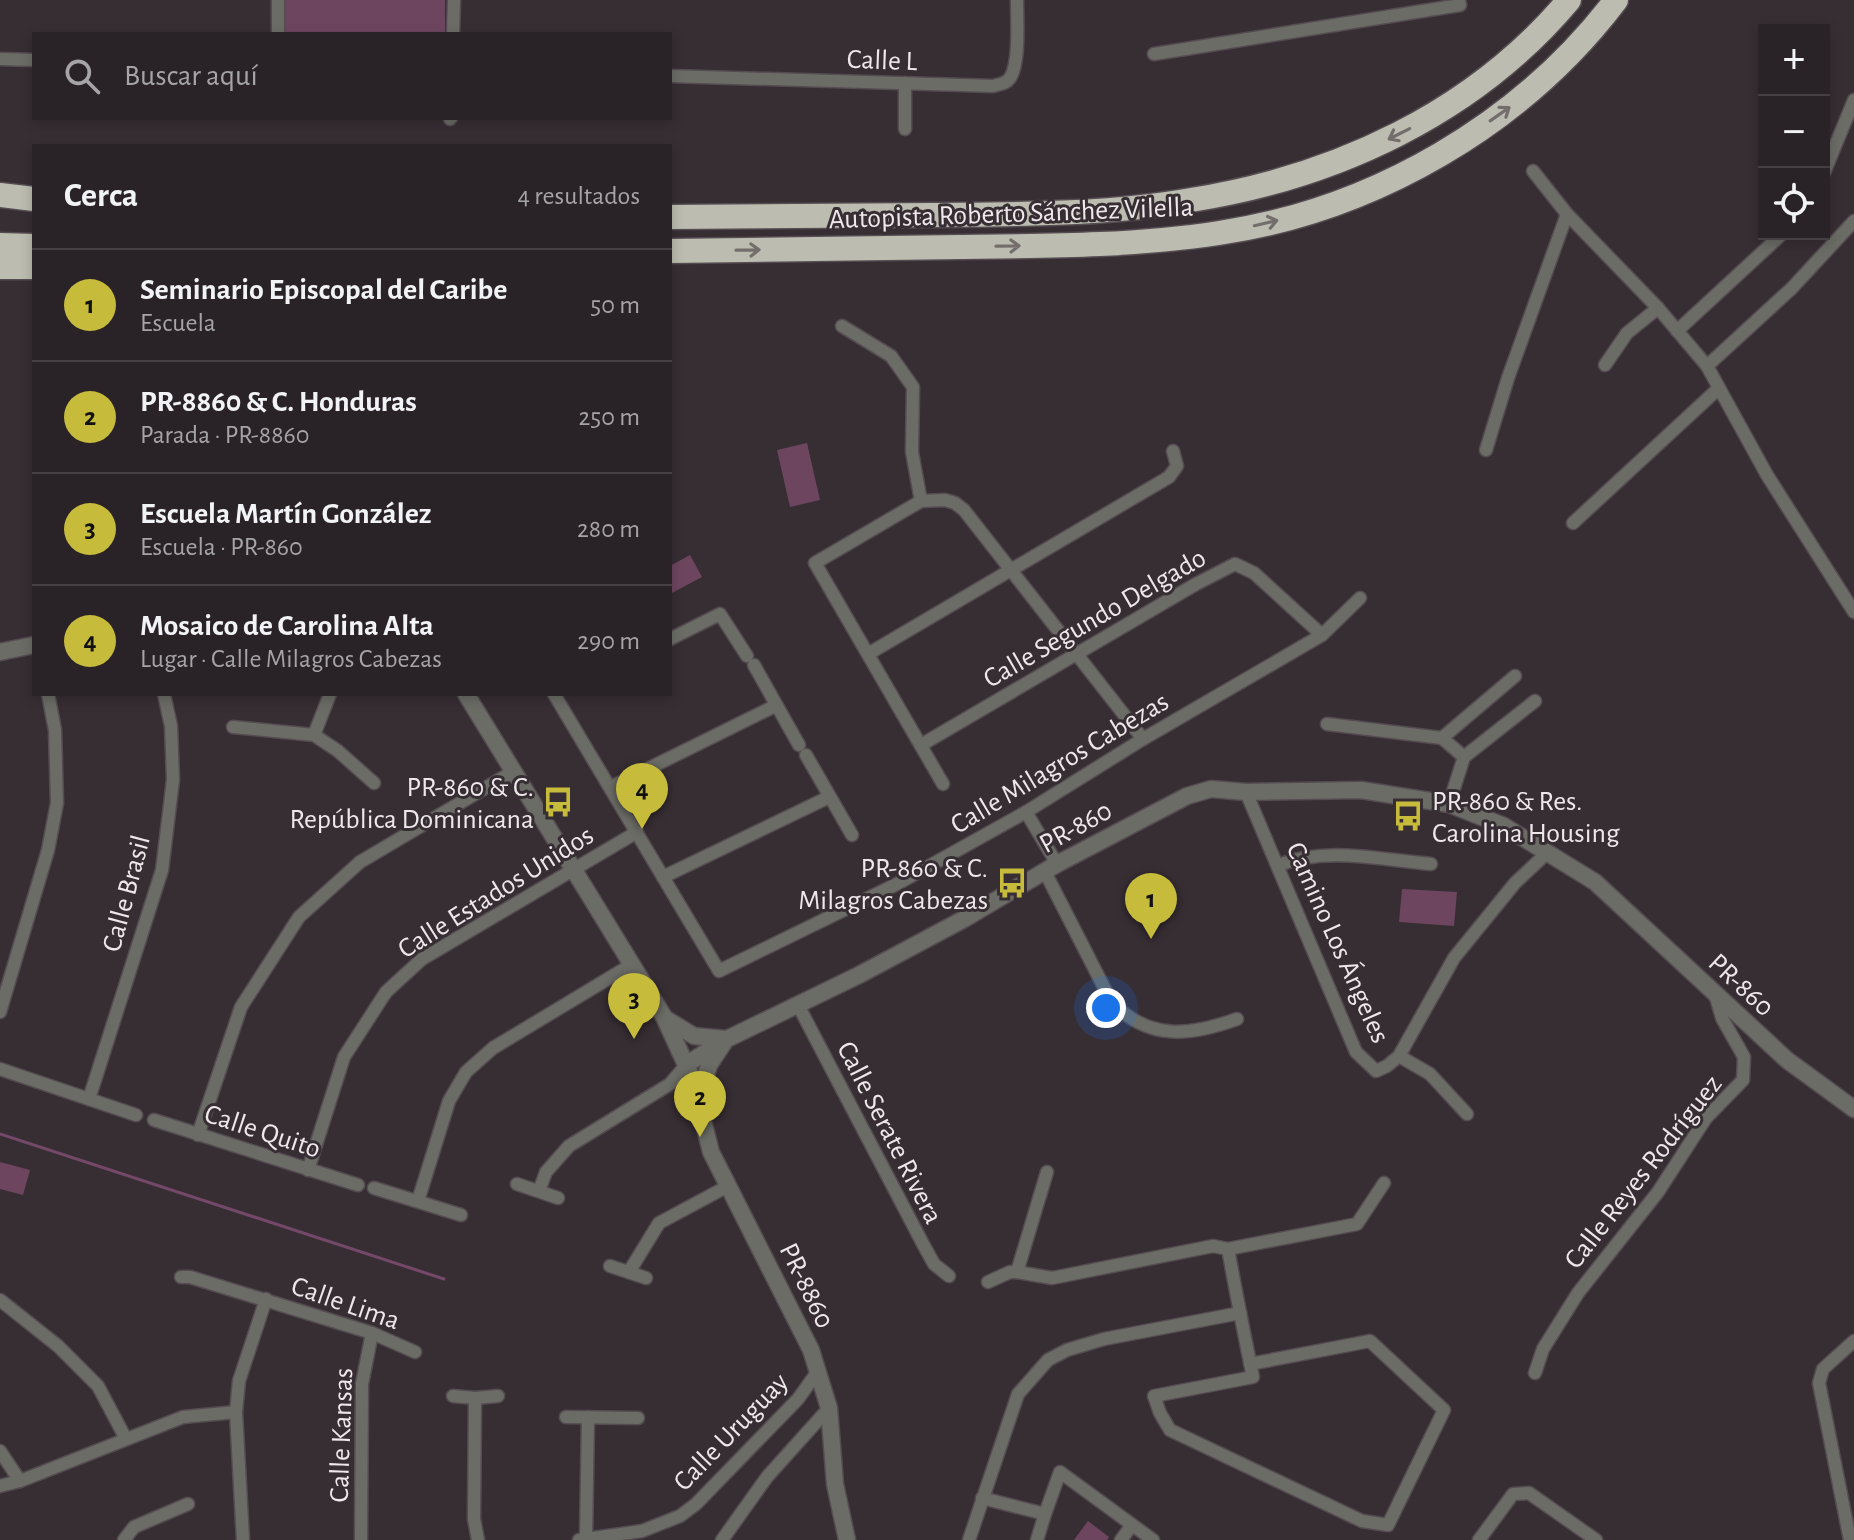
<!DOCTYPE html>
<html lang="es">
<head>
<meta charset="utf-8">
<style>
  :root { --surface:#292227; --page:#312a2f; --text:#f1f3f6; --muted:#a5a4a7; --line:#453f44; --accent:#c7bb3b }
  body { margin:0; font-family:"Alegreya Sans",sans-serif; background:var(--page); color:var(--text) }
  .controls { position:absolute; right:24px; top:24px; display:grid; overflow:hidden; border-radius:0px; box-shadow:0 4px 12px #0003 }
  .controls button { width:72px; height:72px; display:grid; place-items:center; padding:0; border:0; border-bottom:2px solid var(--line); background:var(--surface); color:var(--text); font:40px sans-serif }
  .you { position:absolute; left:1106px; top:1008px; width:28px; height:28px; margin:-20px; border:6px solid #fff; border-radius:50%; background:#1a73e8; box-shadow:0 0 0 12px #1a73e833 }
  .badge { display:grid; place-items:center; width:52px; height:52px; border-radius:50%; background:var(--accent); color:#111; font-size:26px; font-weight:700 }
  .pin { position:absolute; translate:-50% -66px; filter:drop-shadow(0 2px 4px #0008) }
  .pin::after { content:''; position:absolute; top:42px; width:28px; height:24px; background:inherit; clip-path:polygon(0 0,100% 0,50% 100%) }
  .list { margin:0; padding:0; list-style:none }
  h2 { display:flex; justify-content:space-between; align-items:center; height:104px; margin:0; padding:0 32px; font-size:34px }
  h2 small { font-size:26px; font-weight:400; color:var(--muted) }
  .list li { display:grid; grid-template-columns:52px 1fr auto; gap:24px; align-items:center; box-sizing:border-box; height:112px; padding:0 32px; border-top:2px solid var(--line) }
  .list b { display:block; font-size:30px; white-space:nowrap }
  .list p { margin:0; font-size:26px; white-space:nowrap; color:var(--muted) }
  .list em { font-size:26px; font-style:normal; color:var(--muted) }
  .icon { flex:none; width:44px; height:44px; fill:none; stroke:currentColor; stroke-width:2; stroke-linecap:round; stroke-linejoin:round }
  .map { position:relative; flex:none; width:1854px; height:1540px; overflow:hidden }
  .search { position:absolute; background:var(--surface); box-shadow:0 4px 12px #0003; left:32px; top:32px; width:640px; height:88px; display:flex; align-items:center; gap:20px; box-sizing:border-box; padding:0 28px; border-radius:0px; color:var(--muted); font-size:30px }
  .panel { position:absolute; background:var(--surface); box-shadow:0 4px 12px #0003; left:32px; top:144px; width:640px; height:552px; border-radius:0px }
  .map>svg:first-child { display:block }
  .green { fill:#6d455f }
  .lines { fill:none; stroke-linecap:round; stroke-linejoin:round }
  .stream { stroke:#744869; stroke-width:3 }
  .minor-casing { stroke:#544c51; stroke-width:15 }
  .tertiary-casing { stroke:#544c51; stroke-width:19 }
  .motorway-casing { stroke:#544c51; stroke-width:27 }
  .minor { stroke:#6c6c67; stroke-width:12 }
  .tertiary { stroke:#6c6c67; stroke-width:16 }
  .motorway { stroke:#bcbcb0; stroke-width:24 }
  .oneway { stroke:#736e6c }
  .labels { text-anchor:middle; stroke-width:6; stroke-linejoin:round; paint-order:stroke }
  .street-label { font-size:28px; fill:#eee8eb; stroke:#372e34 }
  .poi-label { font-size:28px; fill:#eee8eb; stroke:#372e34; text-anchor:end }
</style>
</head>
<body>
<div class="map">
<svg width="1854" height="1540" viewBox="0 0 1854 1540">
  <rect width="100%" height="100%" fill="#372e34"/>
  <g class="green">
    <rect x="283" y="0" width="162" height="34"/>
    <path d="M807,443L820,500L790,507L777,450Z"/>
    <path d="M690,555L702,577L670,594V566Z"/>
    <path d="M1402,889L1457,892L1454,926L1399,922Z"/>
    <path d="M0,1162L30,1170L23,1195L0,1189Z"/>
    <path d="M1088,1521L1109,1537L1107,1540H1074Z"/>
  </g>
  <g class="lines">
    <path class="stream" d="M0,1134L444,1279"/>
    <g class="minor-casing">
      <g id="minor">
        <path d="M278,34V0"/>
        <path d="M453,34L454,0"/>
        <path d="M1154,54L1460,5L1459,0"/>
        <path d="M0,59L34,60"/>
        <path d="M670,76L993,86C1000,84 1006,84 1010,78C1020,63 1017,19 1017,0"/>
        <path d="M905,83V129"/>
        <path d="M450,119L451,118"/>
        <path d="M1533,171L1567,214L1658,308L1707,366L1767,475L1854,612"/>
        <path d="M1824,173L1854,100"/>
        <path d="M842,326L891,356L913,387L912,452L921,501"/>
        <path d="M1677,331L1782,234"/>
        <path d="M1605,365L1627,333L1658,308"/>
        <path d="M1707,366L1792,288L1854,221"/>
        <path d="M1486,450L1508,378L1567,214"/>
        <path d="M1573,523L1719,388"/>
        <path d="M670,639L720,614L747,656"/>
        <path d="M868,654L1169,477L1177,466L1173,451"/>
        <path d="M754,665L799,745"/>
        <path d="M554,694L719,971L897,884L1026,812L1143,739L1322,635L1360,598"/>
        <path d="M1327,724L1442,738L1464,757"/>
        <path d="M233,727L314,735L338,751L374,783"/>
        <path d="M314,735L330,694"/>
        <path d="M1442,738L1515,676"/>
        <path d="M921,745L1196,584L1235,564L1254,573L1322,635"/>
        <path d="M806,755L852,835"/>
        <path d="M943,784L815,563L921,501L945,500L955,503L964,510L1143,739"/>
        <path d="M611,787L775,706"/>
        <path d="M1246,792L1356,1052L1376,1071L1387,1066L1399,1056L1454,958L1515,883L1548,852"/>
        <path d="M1449,804L1464,757L1535,701"/>
        <path d="M1026,812L1057,864"/>
        <path d="M1279,865C1326,846 1382,860 1431,864"/>
        <path d="M1045,872L1111,1001C1148,1041 1190,1036 1237,1019"/>
        <path d="M663,877L829,797"/>
        <path d="M798,1005L923,1244L934,1264L949,1276"/>
        <path d="M0,1012L48,850L57,803L55,730L48,694"/>
        <path d="M1399,1056L1430,1074L1467,1114"/>
        <path d="M0,1069L136,1115"/>
        <path d="M89,1099L162,870L173,780L171,726L164,694"/>
        <path d="M154,1120L358,1185"/>
        <path d="M198,1135L241,1007L299,917L360,862L514,771"/>
        <path d="M308,1170L344,1057L386,992L422,959L637,832"/>
        <path d="M1047,1172L1017,1272L1052,1278L1213,1246L1228,1249C1236,1292 1244,1334 1253,1377L1154,1396L1160,1413L1170,1430L1362,1521L1388,1525L1444,1410L1370,1341L1250,1364"/>
        <path d="M517,1184L558,1198"/>
        <path d="M374,1188L461,1215"/>
        <path d="M539,1191L546,1172L569,1146L670,1084L687,1064"/>
        <path d="M418,1201L449,1101L466,1072L493,1048L631,965"/>
        <path d="M1228,1249L1357,1224L1384,1183"/>
        <path d="M610,1266L646,1278"/>
        <path d="M629,1272L659,1223L728,1186"/>
        <path d="M181,1277H190L372,1333L415,1352"/>
        <path d="M988,1282L1010,1272H1017"/>
        <path d="M0,1300L58,1346L98,1386L126,1439"/>
        <path d="M1535,1373L1543,1349L1578,1293L1658,1192L1706,1118L1743,1080L1744,1057L1722,1018L1715,994"/>
        <path d="M453,1396L475,1398L498,1396"/>
        <path d="M475,1398L474,1519L478,1540"/>
        <path d="M566,1417L638,1418"/>
        <path d="M0,1451L20,1481"/>
        <path d="M0,1486L20,1481L183,1417L236,1412"/>
        <path d="M982,1498L1045,1514L1060,1472L1153,1540"/>
        <path d="M586,1538L588,1417"/>
        <path d="M124,1540L134,1527L188,1504"/>
        <path d="M243,1540L236,1412L239,1381L266,1299"/>
        <path d="M361,1540L362,1384L372,1333"/>
        <path d="M579,1540L642,1531L680,1516L696,1504L798,1399L818,1371"/>
        <path d="M722,1540L767,1477L829,1408"/>
        <path d="M969,1540L1018,1394L1048,1360L1067,1350L1104,1339L1240,1313"/>
        <path d="M1037,1540L1045,1514"/>
        <path d="M1121,1540L1132,1525"/>
        <path d="M1479,1540L1513,1494L1529,1493L1596,1540"/>
        <path d="M1850,1540L1819,1383L1823,1369L1854,1341"/>
      </g>
    </g>
    <g class="tertiary-casing">
      <g id="tertiary">
        <path d="M0,652L34,645"/>
        <path d="M466,694L664,1017L692,1078L711,1152L811,1350L829,1408L835,1484L847,1540"/>
        <path d="M666,1019L694,1036L726,1039"/>
        <path d="M687,1064L727,1039L859,975L964,919L1057,864L1187,796L1211,789L1246,792L1361,790L1449,804L1504,826L1595,882L1787,1060L1854,1109"/>
        <path d="M699,1099L709,1065L723,1044"/>
      </g>
    </g>
    <g class="motorway-casing">
      <g id="motorway">
        <path d="M0,195L34,199"/>
        <path d="M670,217C757,217 844,216 931,215C1018,214 1106,215 1191,200C1336,177 1474,113 1569,0"/>
        <path d="M0,245L34,246"/>
        <path d="M670,251C767,250 863,248 960,247C1047,246 1134,246 1219,233C1374,210 1522,124 1616,0"/>
        <path d="M0,267H34"/>
      </g>
    </g>
    <use href="#minor" class="minor"/>
    <use href="#tertiary" class="tertiary"/>
    <use href="#motorway" class="motorway"/>
  </g>
  <defs><path id="oneway-shaft" d="M-6 0H5M1.5-3L5.5 0L1.5 3" fill="none" stroke-width="1.6" stroke-linecap="round" stroke-linejoin="round" transform="scale(2)"/></defs>
  <g class="oneway">
    <use href="#oneway-shaft" transform="translate(1500 114) rotate(-35)"/>
    <use href="#oneway-shaft" transform="translate(1399 134) rotate(153)"/>
    <use href="#oneway-shaft" transform="translate(1266 223) rotate(-13)"/>
    <use href="#oneway-shaft" transform="translate(1008 246) rotate(-1)"/>
    <use href="#oneway-shaft" transform="translate(748 250) rotate(-1)"/>
  </g>
  <defs>
    <g id="bus-bare" transform="scale(2.4)"><path d="M-5-6H5V4H4V6H2V4H-2V6H-4V4H-5ZM-3.5-4V0h7V-4ZM-3.5 1.2v1.5H-2V1.2ZM2 1.2v1.5H3.5V1.2Z" fill="#c7bb3b" stroke="#372e34" stroke-width="2.5" paint-order="stroke"/></g>
  </defs>
  <g fill-rule="evenodd">
    <use href="#bus-bare" x="558" y="802"/>
    <use href="#bus-bare" x="1408" y="816"/>
    <use href="#bus-bare" x="1012" y="883"/>
  </g>
  <g class="labels">
    <g class="street-label">
      <text transform="translate(882 59) rotate(2)" y="10">Calle L</text>
      <text transform="translate(1011 212) rotate(-2)" y="10">Autopista Roberto Sánchez Vilella</text>
      <text transform="translate(1094 617) rotate(-30)" y="10">Calle Segundo Delgado</text>
      <text transform="translate(1059 762) rotate(-31)" y="10">Calle Milagros Cabezas</text>
      <text transform="translate(1075 826) rotate(-29)" y="10">PR-860</text>
      <text transform="translate(495 891) rotate(-32)" y="10">Calle Estados Unidos</text>
      <text transform="translate(125 893) rotate(-75)" y="10">Calle Brasil</text>
      <text transform="translate(1339 942) rotate(66)" y="10">Camino Los Ángeles</text>
      <text transform="translate(1742 984) rotate(43)" y="10">PR-860</text>
      <text transform="translate(263 1130) rotate(18)" y="10">Calle Quito</text>
      <text transform="translate(891 1132) rotate(63)" y="10">Calle Serate Rivera</text>
      <text transform="translate(1642 1171) rotate(-52)" y="10">Calle Reyes Rodríguez</text>
      <text transform="translate(808 1285) rotate(64)" y="10">PR-8860</text>
      <text transform="translate(346 1302) rotate(19)" y="10">Calle Lima</text>
      <text transform="translate(730 1431) rotate(-46)" y="10">Calle Uruguay</text>
      <text transform="translate(340 1435) rotate(-88)" y="10">Calle Kansas</text>
    </g>
    <g class="poi-label">
      <text x="534" y="796">PR-860 &amp; C.<tspan x="534" dy="32">República Dominicana</tspan></text>
      <text x="1432" y="810" text-anchor="start">PR-860 &amp; Res.<tspan x="1432" dy="32">Carolina Housing</tspan></text>
      <text x="988" y="877">PR-860 &amp; C.<tspan x="988" dy="32">Milagros Cabezas</tspan></text>
    </g>
  </g>
</svg>
<div class="controls">
<button>+</button>
<button>−</button>
<button><svg class="icon" aria-label="locate" viewBox="0 0 24 24"><circle cx="12" cy="12" r="6"/><path d="M12 2v4M12 18v4M2 12h4M18 12h4"/></svg></button>
</div>
<div class="you"></div>
<div class="pin badge" style="left:1151px;top:939px">1</div>
<div class="pin badge" style="left:700px;top:1137px">2</div>
<div class="pin badge" style="left:634px;top:1039px">3</div>
<div class="pin badge" style="left:642px;top:829px">4</div>
<div class="search"><svg class="icon" aria-label="search" viewBox="0 0 24 24"><circle cx="10" cy="10" r="6"/><path d="M15 15l6 6"/></svg>Buscar aquí</div>
<section class="panel">
<h2>Cerca<small>4 resultados</small></h2>
<ul class="list">
<li><span class="badge">1</span><div><b>Seminario Episcopal del Caribe</b><p>Escuela</p></div><em>50 m</em></li>
<li><span class="badge">2</span><div><b>PR-8860 &amp; C. Honduras</b><p>Parada · PR-8860</p></div><em>250 m</em></li>
<li><span class="badge">3</span><div><b>Escuela Martín González</b><p>Escuela · PR-860</p></div><em>280 m</em></li>
<li><span class="badge">4</span><div><b>Mosaico de Carolina Alta</b><p>Lugar · Calle Milagros Cabezas</p></div><em>290 m</em></li>
</ul>
</section>
</div>
</body>
</html>
